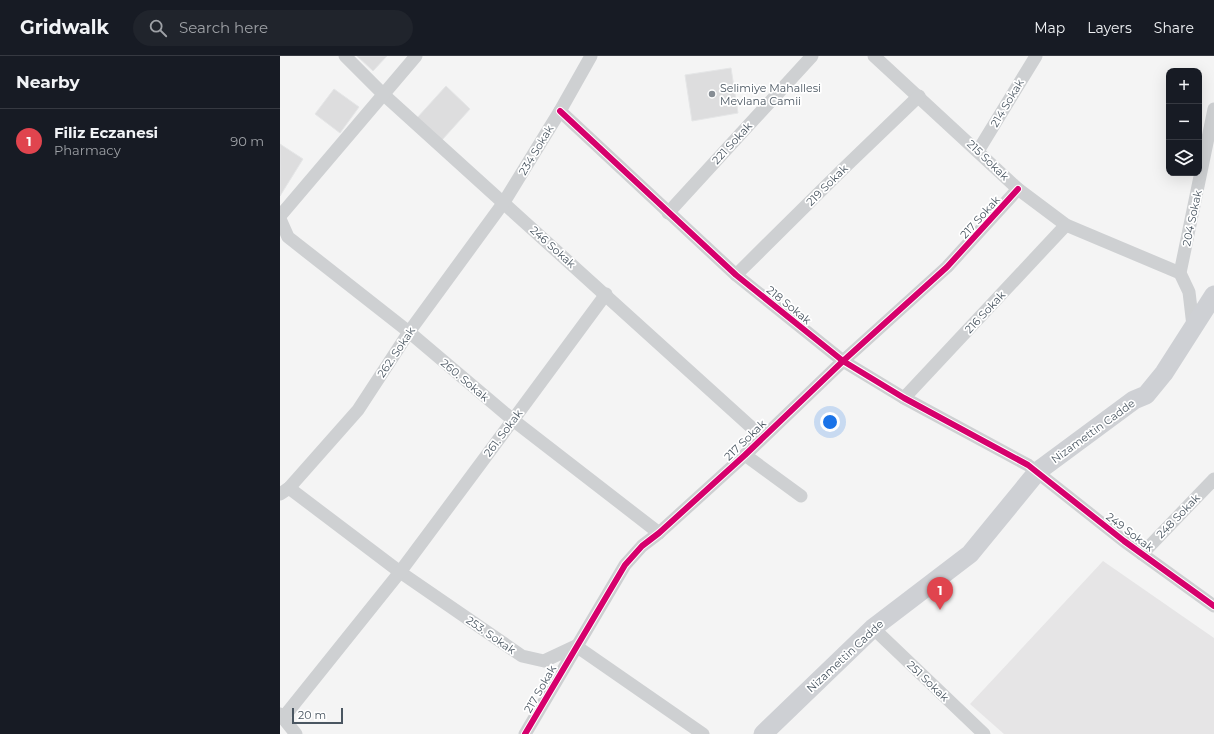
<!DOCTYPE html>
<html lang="en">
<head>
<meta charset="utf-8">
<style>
  :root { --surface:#171b24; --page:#20242c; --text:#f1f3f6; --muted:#9ea1a6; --line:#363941; --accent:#868d94 }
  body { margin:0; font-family:Montserrat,sans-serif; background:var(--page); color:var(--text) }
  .controls { position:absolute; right:12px; top:12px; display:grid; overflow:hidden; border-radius:8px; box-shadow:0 4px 16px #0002 }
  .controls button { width:36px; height:36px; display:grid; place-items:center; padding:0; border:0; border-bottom:1px solid var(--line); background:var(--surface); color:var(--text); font:20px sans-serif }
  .scale { position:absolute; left:12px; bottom:10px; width:51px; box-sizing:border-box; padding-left:4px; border:2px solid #4a5661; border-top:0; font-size:11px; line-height:14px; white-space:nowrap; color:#4a5661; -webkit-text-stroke:3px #fff; paint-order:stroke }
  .you { position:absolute; left:550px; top:366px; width:14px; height:14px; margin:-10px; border:3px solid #fff; border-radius:50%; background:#1a73e8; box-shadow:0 0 0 6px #1a73e833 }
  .badge { display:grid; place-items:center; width:26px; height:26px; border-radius:50%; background:var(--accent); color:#fff; font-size:13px; font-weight:700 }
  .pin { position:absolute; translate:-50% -33px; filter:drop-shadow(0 1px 2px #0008) }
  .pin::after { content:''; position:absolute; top:21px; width:14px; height:12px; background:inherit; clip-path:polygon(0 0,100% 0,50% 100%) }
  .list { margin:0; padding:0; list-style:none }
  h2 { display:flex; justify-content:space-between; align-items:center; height:52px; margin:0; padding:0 16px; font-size:17px }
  h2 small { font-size:13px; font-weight:400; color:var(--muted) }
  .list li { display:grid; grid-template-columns:26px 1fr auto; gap:12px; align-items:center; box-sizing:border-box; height:64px; padding:0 16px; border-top:1px solid var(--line) }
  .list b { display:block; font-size:15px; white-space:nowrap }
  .list p { margin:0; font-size:13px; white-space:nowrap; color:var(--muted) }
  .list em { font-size:13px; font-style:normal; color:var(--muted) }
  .icon { flex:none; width:22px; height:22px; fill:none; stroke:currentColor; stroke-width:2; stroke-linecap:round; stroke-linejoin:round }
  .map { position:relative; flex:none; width:934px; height:678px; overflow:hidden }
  header { display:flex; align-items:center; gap:24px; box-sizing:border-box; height:56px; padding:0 20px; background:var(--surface); border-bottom:1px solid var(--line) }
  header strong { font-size:19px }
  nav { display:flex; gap:22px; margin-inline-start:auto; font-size:14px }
  .search { width:280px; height:36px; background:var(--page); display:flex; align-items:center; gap:10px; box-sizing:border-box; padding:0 14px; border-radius:22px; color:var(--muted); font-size:15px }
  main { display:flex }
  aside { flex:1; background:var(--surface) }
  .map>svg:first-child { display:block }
  .education { fill:#e6e5e6 }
  .building { fill:#ddddde; stroke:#e5e6e7 }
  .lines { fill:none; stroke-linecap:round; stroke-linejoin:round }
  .street { stroke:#ced0d2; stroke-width:13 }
  .secondary { stroke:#ced0d4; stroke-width:19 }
  .cycleway-casing { stroke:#fff; stroke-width:8 }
  .cycleway { stroke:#d6006c; stroke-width:6 }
  .poi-dot { fill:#868d94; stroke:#fff; stroke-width:1.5 }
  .labels { text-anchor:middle; stroke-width:3.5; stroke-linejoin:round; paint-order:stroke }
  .poi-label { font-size:11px; fill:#4a5661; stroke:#fff; text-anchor:start }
  .street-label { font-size:11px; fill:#4a5661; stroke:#fff }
</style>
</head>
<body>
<header>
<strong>Gridwalk</strong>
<div class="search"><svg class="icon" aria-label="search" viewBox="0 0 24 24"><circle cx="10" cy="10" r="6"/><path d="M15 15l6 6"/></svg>Search here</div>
<nav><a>Map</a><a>Layers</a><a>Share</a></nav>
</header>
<main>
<aside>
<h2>Nearby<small></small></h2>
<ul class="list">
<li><span class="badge" style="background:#e0444e">1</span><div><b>Filiz Eczanesi</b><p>Pharmacy</p></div><em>90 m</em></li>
</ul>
</aside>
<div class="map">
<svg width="934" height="678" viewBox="0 0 934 678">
  <rect width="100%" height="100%" fill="#f4f4f4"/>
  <path class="education" d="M823,505L934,582V678H724L690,648Z"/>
  <g class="building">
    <path d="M77,0H107L93,15Z"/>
    <path d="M451,12L458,57L412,65L405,19Z"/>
    <path d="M166,30L190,53L162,84L137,62Z"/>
    <path d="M54,33L79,51L60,77L35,58Z"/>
    <path d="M0,88L23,103L0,140Z"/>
  </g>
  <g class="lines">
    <g class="street">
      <path d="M65,0L103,38L482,381"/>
      <path d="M594,0L738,133L786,169L900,217"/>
      <path d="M280,55L456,219L563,305L624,342L748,409L844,485L934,550"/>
      <path d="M698,95L756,0"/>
      <path d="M388,157L532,0"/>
      <path d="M0,160L136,0"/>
      <path d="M0,163L8,181L129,276L233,364L379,477"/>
      <path d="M456,219L562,114L639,40"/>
      <path d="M913,270L909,236L900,217L934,53"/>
      <path d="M624,342L786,169"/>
      <path d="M465,399L521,440"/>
      <path d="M9,432L120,516L242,600L264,605L296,590L423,678"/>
      <path d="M0,438L9,432L78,354L129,276L224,146L280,55L311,0"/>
      <path d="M862,498L934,423"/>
      <path d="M593,572L704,678"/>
      <path d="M0,658L16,678"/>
      <path d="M3,662L120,516L233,364L326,238"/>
      <path d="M245,678L345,509L362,490L379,477L465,399L563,305L667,211L738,133"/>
    </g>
    <path class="secondary" d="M483,678L593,572L690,498L758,415L854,344L866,339L884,317L934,239"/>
    <g class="cycleway-casing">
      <g id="cycleway">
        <path d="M280,55L456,219L563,305L624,342L748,409L844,485L934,550"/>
        <path d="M245,678L345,509L362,490L379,477L465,399L563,305L667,211L738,133"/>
      </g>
    </g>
    <use href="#cycleway" class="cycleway"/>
  </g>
  <circle class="poi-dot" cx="432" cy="38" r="4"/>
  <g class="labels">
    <g class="poi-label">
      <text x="440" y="36">Selimiye Mahallesi<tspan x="440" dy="13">Mevlana Camii</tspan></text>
    </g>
    <g class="street-label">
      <text transform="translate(727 47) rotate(-59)" y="4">214 Sokak</text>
      <text transform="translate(452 87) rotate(-47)" y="4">221 Sokak</text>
      <text transform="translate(256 94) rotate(-59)" y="4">234 Sokak</text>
      <text transform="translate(708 104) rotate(44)" y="4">215 Sokak</text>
      <text transform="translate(547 129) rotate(-45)" y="4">219 Sokak</text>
      <text transform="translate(700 161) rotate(-48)" y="4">217 Sokak</text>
      <text transform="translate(912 162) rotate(-78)" y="4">204 Sokak</text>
      <text transform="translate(273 191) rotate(42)" y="4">246 Sokak</text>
      <text transform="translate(509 249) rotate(39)" y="4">218 Sokak</text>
      <text transform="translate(705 256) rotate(-47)" y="4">216 Sokak</text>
      <text transform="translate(116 296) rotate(-56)" y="4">262. Sokak</text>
      <text transform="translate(185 324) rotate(40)" y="4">260. Sokak</text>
      <text transform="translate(813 375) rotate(-36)" y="4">Nizamettin Cadde</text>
      <text transform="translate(223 377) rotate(-53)" y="4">261. Sokak</text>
      <text transform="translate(465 384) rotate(-44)" y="4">217 Sokak</text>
      <text transform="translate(898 460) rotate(-46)" y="4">248 Sokak</text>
      <text transform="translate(850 476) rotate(37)" y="4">249 Sokak</text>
      <text transform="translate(211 579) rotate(35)" y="4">253. Sokak</text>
      <text transform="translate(565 600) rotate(-43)" y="4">Nizamettin Cadde</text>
      <text transform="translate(648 625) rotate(44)" y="4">251 Sokak</text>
      <text transform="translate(260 633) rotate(-60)" y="4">217 Sokak</text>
    </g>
  </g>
</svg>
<div class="controls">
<button>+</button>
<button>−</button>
<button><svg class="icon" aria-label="layers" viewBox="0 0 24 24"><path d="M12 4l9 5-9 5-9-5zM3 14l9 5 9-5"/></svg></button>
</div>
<div class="scale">20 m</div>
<div class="you"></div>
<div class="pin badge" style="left:660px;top:554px;background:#e0444e">1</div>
</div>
</main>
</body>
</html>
